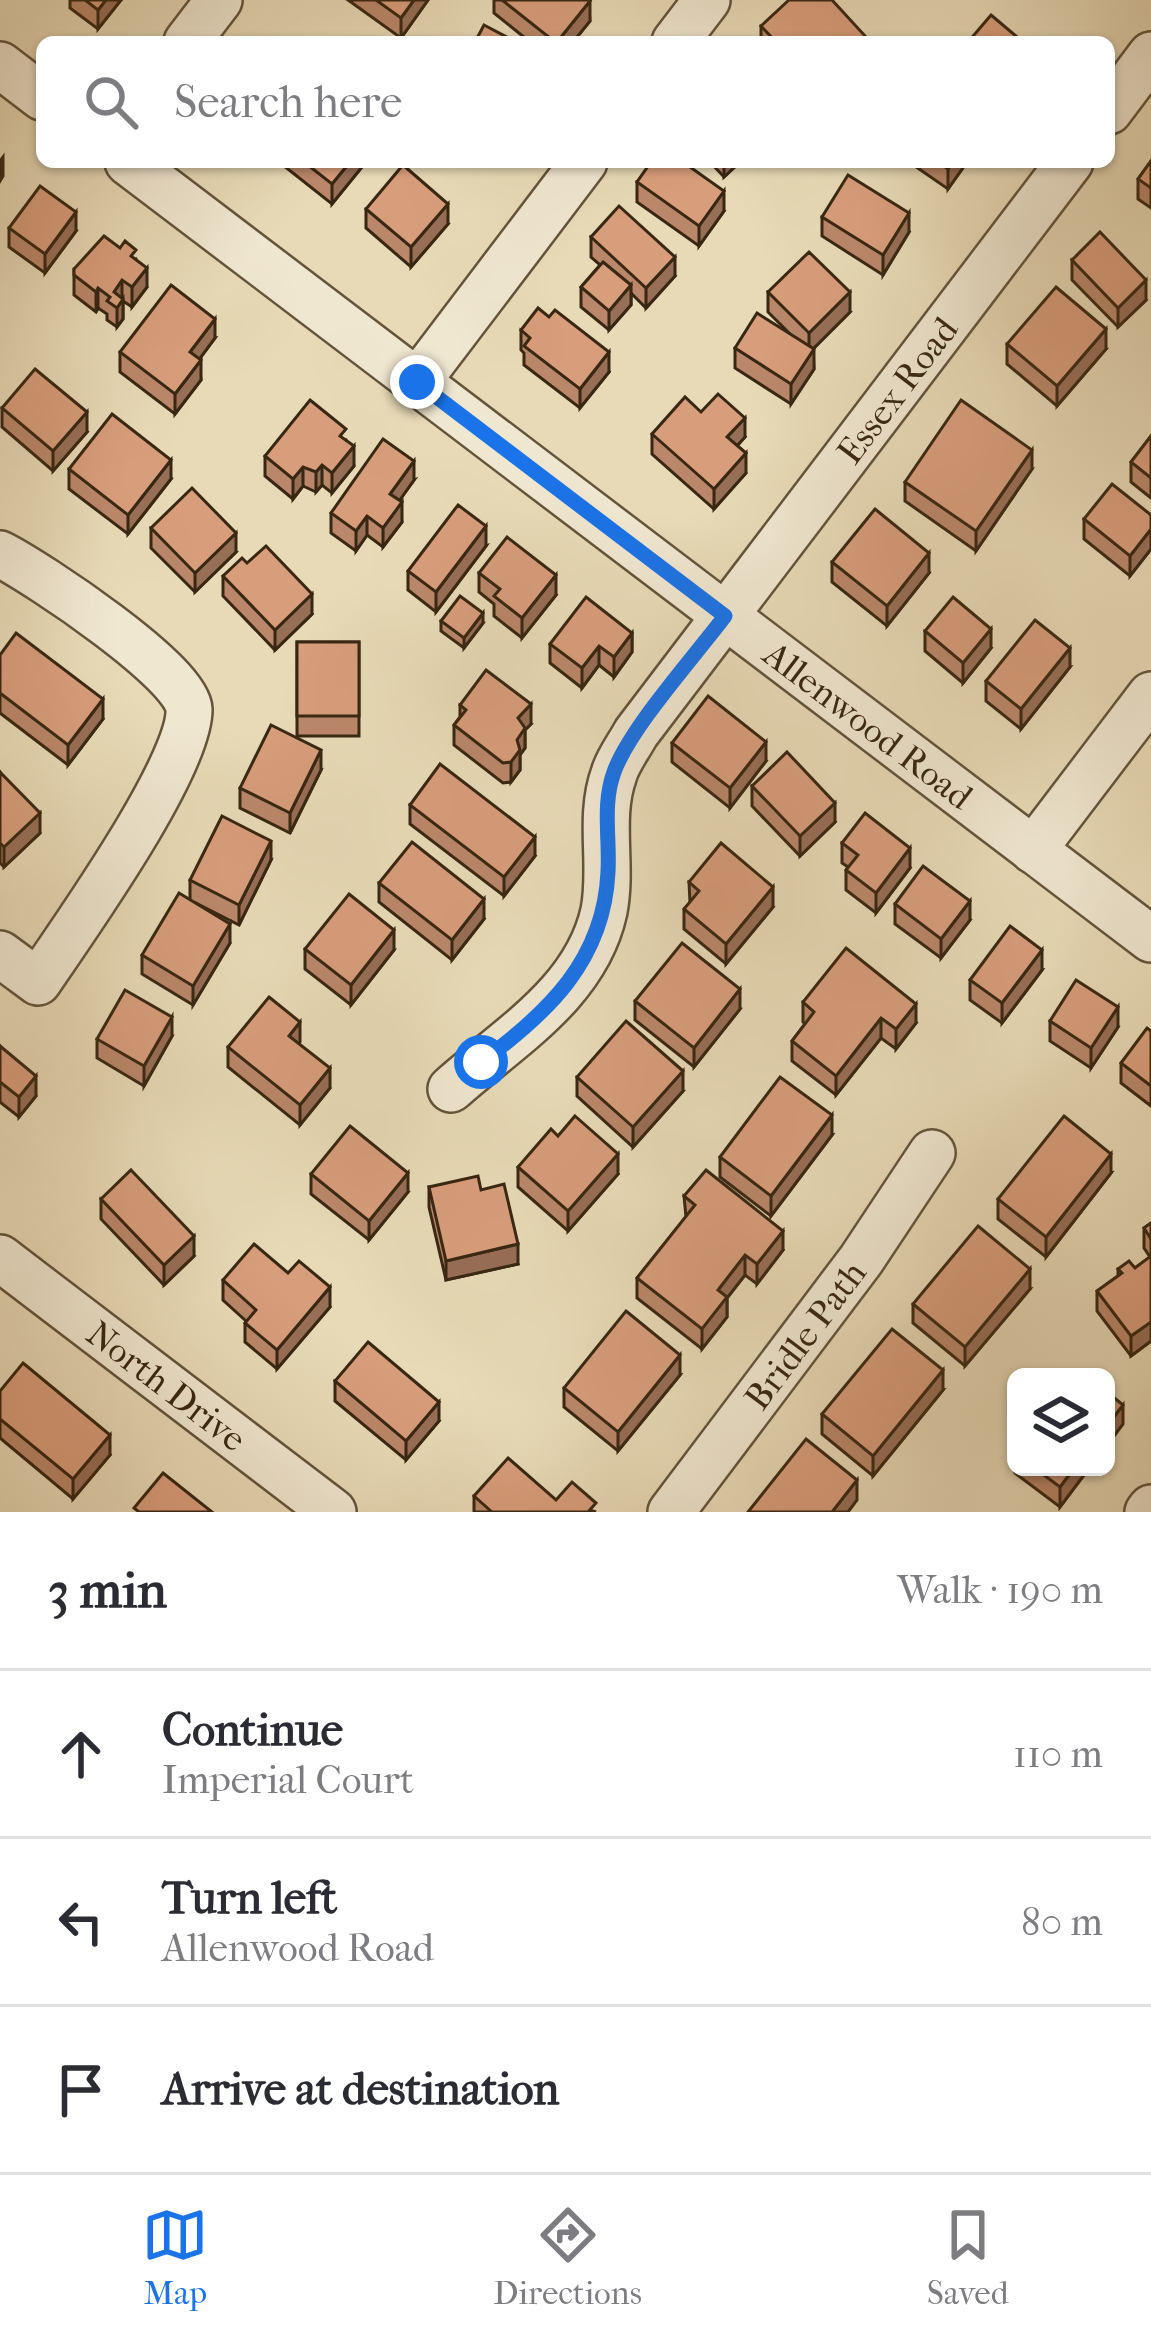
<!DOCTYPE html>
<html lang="en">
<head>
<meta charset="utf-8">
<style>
  :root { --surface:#fff; --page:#f2f2f3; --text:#2b2b33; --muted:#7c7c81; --line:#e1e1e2; --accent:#1a73e8 }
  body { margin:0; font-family:"IM FELL French Canon",serif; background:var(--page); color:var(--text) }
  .controls { position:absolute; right:36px; bottom:36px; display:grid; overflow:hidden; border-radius:18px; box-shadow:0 3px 9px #0004 }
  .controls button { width:108px; height:108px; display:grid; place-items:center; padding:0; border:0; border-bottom:3px solid var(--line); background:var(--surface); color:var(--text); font:60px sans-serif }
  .stop { position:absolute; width:36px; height:36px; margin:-27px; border:9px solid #1a73e8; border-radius:50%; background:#fff }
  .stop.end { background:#1a73e8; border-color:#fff; box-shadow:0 3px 12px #0008 }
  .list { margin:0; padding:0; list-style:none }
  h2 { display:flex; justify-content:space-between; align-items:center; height:156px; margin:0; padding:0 48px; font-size:51px }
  h2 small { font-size:39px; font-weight:400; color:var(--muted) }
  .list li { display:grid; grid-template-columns:78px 1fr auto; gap:36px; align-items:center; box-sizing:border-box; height:168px; padding:0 48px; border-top:3px solid var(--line) }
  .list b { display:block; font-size:45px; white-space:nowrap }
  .list p { margin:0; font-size:39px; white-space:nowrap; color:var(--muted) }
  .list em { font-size:39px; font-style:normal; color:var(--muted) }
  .icon { flex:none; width:66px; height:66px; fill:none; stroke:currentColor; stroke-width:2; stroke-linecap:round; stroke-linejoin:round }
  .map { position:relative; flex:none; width:1151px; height:1512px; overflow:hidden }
  .search { position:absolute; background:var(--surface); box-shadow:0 3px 9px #0004; left:36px; right:36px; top:36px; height:132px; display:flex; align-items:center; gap:30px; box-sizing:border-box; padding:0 42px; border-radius:18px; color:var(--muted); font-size:45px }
  .sheet { height:660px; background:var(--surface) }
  nav { display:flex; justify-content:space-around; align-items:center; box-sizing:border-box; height:168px; border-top:3px solid var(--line); background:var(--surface); font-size:33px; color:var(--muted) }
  nav a { display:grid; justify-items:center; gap:6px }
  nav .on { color:var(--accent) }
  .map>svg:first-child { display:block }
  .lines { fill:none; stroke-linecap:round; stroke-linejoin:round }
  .minor-casing { stroke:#64543b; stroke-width:50 }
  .minor { stroke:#f0e7d0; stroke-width:45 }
  .wall { fill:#ba876a; stroke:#382712; stroke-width:3 }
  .shaded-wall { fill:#976e56; stroke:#382712; stroke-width:3 }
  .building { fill:#d89d7b; stroke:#382712; stroke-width:3 }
  .route { stroke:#1a73e8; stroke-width:15 }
  .labels { text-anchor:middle; stroke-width:10; stroke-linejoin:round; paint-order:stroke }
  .street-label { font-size:36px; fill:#382712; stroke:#f0e7d0 }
</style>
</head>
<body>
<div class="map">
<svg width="1151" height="1512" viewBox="0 0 1151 1512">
  <rect width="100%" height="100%" fill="#e8dab7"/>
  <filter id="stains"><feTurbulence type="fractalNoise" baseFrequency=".00167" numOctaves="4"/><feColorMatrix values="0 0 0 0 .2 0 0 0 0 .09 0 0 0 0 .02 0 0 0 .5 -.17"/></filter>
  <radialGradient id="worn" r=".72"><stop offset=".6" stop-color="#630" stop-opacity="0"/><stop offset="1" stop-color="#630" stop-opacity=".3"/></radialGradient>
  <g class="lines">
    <g class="minor-casing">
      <g id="minor">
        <path d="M187,42L219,0"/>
        <path d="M675,42L707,0"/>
        <path d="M0,65L42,97"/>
        <path d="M1109,111L1151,55"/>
        <path id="s1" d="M128,162L1151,939"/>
        <path d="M417,382L584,162"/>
        <path d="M0,554C36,572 187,672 189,709C191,765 73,930 38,982L0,954"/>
        <path d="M1033,850L1151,695"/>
        <path id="s2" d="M451,1089C509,1037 586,993 604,911C613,865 598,818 614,774C618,760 629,746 636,733L1070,162"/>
        <path id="s3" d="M0,1258L333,1512"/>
        <path id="s4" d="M671,1512L861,1260L932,1153"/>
        <path d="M1148,1512L1151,1508"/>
      </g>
    </g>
    <use href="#minor" class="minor"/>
  </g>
  <g class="wall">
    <path d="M70,0H121L98,29L70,8Z"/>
    <path d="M348,0H428L401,38Z"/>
    <path d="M494,0H588L590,21L573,42H530L494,13Z"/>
    <path d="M761,26L866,42H761Z"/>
    <path d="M1151,161V208L1138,199V179Z"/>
    <path d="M279,162H366L332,204Z"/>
    <path d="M710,162H740L724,177Z"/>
    <path d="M909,162H967L948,189Z"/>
    <path d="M637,182L724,211L699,246L637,202Z"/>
    <path d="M366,209L448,224L411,267L366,228Z"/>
    <path d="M822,217L909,232L883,275L822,236Z"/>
    <path d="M9,228L76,231L45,273L9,247Z"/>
    <path d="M591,237L675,276L646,308L631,293V305L609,330L581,307V287L600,265L591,257Z"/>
    <path d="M136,259L147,287L132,307L123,301V319L117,327L107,320V314L98,308L96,312L74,295V269Z"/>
    <path d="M1072,260L1146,300L1118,327L1072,280Z"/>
    <path d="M768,292L850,312L813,349L814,369L791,404L735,368V348L790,334L768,312Z"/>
    <path d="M521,330L609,372L580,408L524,365V353L521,350Z"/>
    <path d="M215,338L199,359L201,380L175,414L120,372V352Z"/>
    <path d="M1007,344L1106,349L1057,406L1007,364Z"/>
    <path d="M2,408L87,432L53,471L2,427Z"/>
    <path d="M701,412L745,437L737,446L746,473L714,509L652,454V434Z"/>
    <path d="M1151,436V498L1131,482V462Z"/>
    <path d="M346,440L354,466L332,493L322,485L316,492L303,486L293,499L265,476V456Z"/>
    <path d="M69,469L171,479L128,534L69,489Z"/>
    <path d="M1032,469L976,551L905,501V482Z"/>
    <path d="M414,480L399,500L402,522L383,547L367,535L356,551L331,533V513Z"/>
    <path d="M1084,519L1151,529V549L1130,576L1084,539Z"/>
    <path d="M151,528L236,552L195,592L151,548Z"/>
    <path d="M486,546L436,612L408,590V571Z"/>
    <path d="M832,562L929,573L887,626L832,582Z"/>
    <path d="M247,563L312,614L275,650L223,596V576Z"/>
    <path d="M479,573L556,595L522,638L494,616V604L479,592Z"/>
    <path d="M441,621L483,623L464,648L441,631Z"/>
    <path d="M925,631L991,648L963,683L925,651Z"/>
    <path d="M632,633V652L614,677L599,665L582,688L550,663V644Z"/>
    <rect x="297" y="642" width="62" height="94"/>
    <path d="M0,655L103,719L68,765L0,713Z"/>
    <path d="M1070,667L1021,729L986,701V681Z"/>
    <path d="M460,705L531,724L525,730V748L520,755V770L511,782L503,783L454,745V725L460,717Z"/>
    <path d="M672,743L766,761L730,808L672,762Z"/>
    <path d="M321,770L290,833L240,808V788Z"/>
    <path d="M0,772L40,833L4,867L0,863Z"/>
    <path d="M752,786L835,822L800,856L752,806Z"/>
    <path d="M410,805L535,856L504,896L410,824Z"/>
    <path d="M842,843L910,868L876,913L846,890V870L848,867L842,863Z"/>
    <path d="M271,860L239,925L194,902L230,943L193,1005L142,974V955L190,900V880Z"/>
    <path d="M689,882L773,907L726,964L684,929V909L690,903Z"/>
    <path d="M379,883L484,919L452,960L379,902Z"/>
    <path d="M895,904L970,920L941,958L895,924Z"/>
    <path d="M305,949L394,950L351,1005L305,969Z"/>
    <path d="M1042,970L1002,1023L970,1000V980Z"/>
    <path d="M635,1001L740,1009L694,1067L635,1020Z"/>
    <path d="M803,1002L916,1023L896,1049L881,1038L836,1095L792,1061V1041L805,1024L803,1022Z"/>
    <path d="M1050,1021L1118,1027L1091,1068L1050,1041Z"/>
    <path d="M1151,1031V1106L1121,1083V1063Z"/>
    <path d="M172,1036L144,1086L97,1058V1039Z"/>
    <path d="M300,1042L298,1043L330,1088L300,1125L228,1067V1047Z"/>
    <path d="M0,1046L36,1096L19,1117L0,1102Z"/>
    <path d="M577,1077L683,1091L633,1147L577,1096Z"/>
    <path d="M832,1135L771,1216L720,1177V1157Z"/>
    <path d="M558,1136L618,1174L568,1231L518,1187V1167Z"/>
    <path d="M1111,1173L1046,1257L998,1219V1199Z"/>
    <path d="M311,1174L408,1192L369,1240L311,1194Z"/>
    <path d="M429,1187L481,1190L518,1264L446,1280L429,1207Z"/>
    <path d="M684,1196L783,1250L757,1284L745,1275L727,1298V1317L702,1349L637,1298V1278L686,1217Z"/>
    <path d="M101,1199L194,1256L164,1285L101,1219Z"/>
    <path d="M1151,1223V1341L1131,1356L1097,1311V1291L1118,1276V1269L1135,1268L1150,1257L1144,1248V1228Z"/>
    <path d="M288,1273L330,1307L277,1369L245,1342V1323L246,1321L223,1300V1280Z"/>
    <path d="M1030,1289L965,1366L913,1323V1304Z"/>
    <path d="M680,1375L618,1451L564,1407V1388Z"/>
    <path d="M335,1381L439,1421L406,1460L335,1401Z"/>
    <path d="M943,1390L873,1476L822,1434V1414Z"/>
    <path d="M0,1391L110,1455L73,1499L0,1438Z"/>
    <path d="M1016,1452V1467H1090L1060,1507L1015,1473Z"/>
    <path d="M474,1496L556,1500L596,1512H474Z"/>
  </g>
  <g class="shaded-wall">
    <path d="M106,0H121L98,29V10Z"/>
    <path d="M414,0H428L401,38V18Z"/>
    <path d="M590,1V21L573,42H557Z"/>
    <path d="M3,157V176L0,181V161Z"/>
    <path d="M350,162H366L332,204V184Z"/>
    <path d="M724,162H740L724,177Z"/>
    <path d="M953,162H967L948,189V169Z"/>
    <path d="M724,191V211L699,246V226Z"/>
    <path d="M448,204V224L411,267V247Z"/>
    <path d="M76,212V231L45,273V254Z"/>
    <path d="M909,213V232L883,275V255Z"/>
    <path d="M675,257V276L646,308V288Z"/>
    <path d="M147,268V287L132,307V287Z"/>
    <path d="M122,280V300L114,292Z"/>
    <path d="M1146,280V300L1118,327V308Z"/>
    <path d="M631,285V305L609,330V311Z"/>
    <path d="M98,288V308L96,312V292Z"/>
    <path d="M850,292V312L809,353V333Z"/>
    <path d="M123,299V319L117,327V308Z"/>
    <path d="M215,319V338L190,372V352Z"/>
    <path d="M1106,329V349L1057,406V386Z"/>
    <path d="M814,349V369L791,404V384Z"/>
    <path d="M609,352V372L580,408V389Z"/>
    <path d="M201,360V380L175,414V394Z"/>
    <path d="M87,412V432L53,471V451Z"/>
    <path d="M745,418V437L727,457V437Z"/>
    <path d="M354,446V466L332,493V473Z"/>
    <path d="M1032,450V469L976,551V531Z"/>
    <path d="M746,453V473L714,509V489Z"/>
    <path d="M171,460V479L128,534V515Z"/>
    <path d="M414,461V480L390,514V494Z"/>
    <path d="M322,465V485L316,492V472Z"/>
    <path d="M303,467V486L293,499V479Z"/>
    <path d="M402,502V522L383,547V528Z"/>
    <path d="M367,516V535L356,551V531Z"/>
    <path d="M486,526V546L436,612V592Z"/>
    <path d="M1151,529V549L1130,576V556Z"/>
    <path d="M236,533V552L195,592V573Z"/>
    <path d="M929,553V573L887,626V606Z"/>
    <path d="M556,575V595L522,638V618Z"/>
    <path d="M312,594V614L275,650V630Z"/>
    <path d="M483,613V623L464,648V638Z"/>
    <path d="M991,629V648L963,683V663Z"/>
    <path d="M632,633V652L614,677V657Z"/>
    <path d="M599,646V665L582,688V668Z"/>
    <path d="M1070,648V667L1021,729V709Z"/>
    <path d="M103,699V719L68,765V745Z"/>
    <path d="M531,704V724L525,730V748L520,755V770L511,782V762L518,718Z"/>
    <path d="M766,742V761L730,808V788Z"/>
    <path d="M321,750V770L290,833V813Z"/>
    <path d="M835,803V822L800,856V836Z"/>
    <path d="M40,813V833L4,867V847Z"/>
    <path d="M535,837V856L504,896V877Z"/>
    <path d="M271,841V860L239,925V905Z"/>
    <path d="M910,848V868L876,913V893Z"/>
    <path d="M773,887V907L726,964V944Z"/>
    <path d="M484,899V919L452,960V940Z"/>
    <path d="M970,901V920L941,958V939Z"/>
    <path d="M230,924V943L193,1005V986Z"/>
    <path d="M394,930V950L351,1005V985Z"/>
    <path d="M1042,950V970L1002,1023V1003Z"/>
    <path d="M740,989V1009L694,1067V1048Z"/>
    <path d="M916,1004V1023L896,1049V1029Z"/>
    <path d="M1118,1007V1027L1091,1068V1048Z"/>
    <path d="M172,1017V1036L144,1086V1066Z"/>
    <path d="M881,1018V1038L836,1095V1076Z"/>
    <path d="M300,1022V1042L289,1055V1036Z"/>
    <path d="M330,1068V1088L300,1125V1105Z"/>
    <path d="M683,1071V1091L633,1147V1127Z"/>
    <path d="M36,1076V1096L19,1117V1097Z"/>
    <path d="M832,1115V1135L771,1216V1196Z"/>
    <path d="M618,1154V1174L568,1231V1211Z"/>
    <path d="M1111,1154V1173L1046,1257V1237Z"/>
    <path d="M408,1173V1192L369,1240V1221Z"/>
    <path d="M783,1231V1250L757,1284V1264Z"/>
    <path d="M194,1236V1256L164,1285V1265Z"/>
    <path d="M518,1244V1264L446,1280V1261Z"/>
    <path d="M745,1255V1275L727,1298V1317L702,1349V1329L718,1290Z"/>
    <path d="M1030,1269V1289L965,1366V1347Z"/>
    <path d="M330,1287V1307L277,1369V1350Z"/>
    <path d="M1151,1322V1341L1131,1356V1336Z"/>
    <path d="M680,1355V1375L618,1451V1432Z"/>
    <path d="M943,1370V1390L873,1476V1456Z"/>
    <path d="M439,1402V1421L406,1460V1441Z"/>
    <path d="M1123,1405V1424L1106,1447V1427Z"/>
    <path d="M110,1435V1455L73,1499V1479Z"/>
    <path d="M1075,1467H1090L1060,1507V1487Z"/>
    <path d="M857,1480V1500L848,1512H832Z"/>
  </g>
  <g class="building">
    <path d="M85,0H106L98,10Z"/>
    <path d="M376,0H414L401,18Z"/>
    <path d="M502,0H588L590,1L557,42H555Z"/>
    <path d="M789,0H832L866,37L860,42H776L761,26Z"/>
    <path d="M991,15L1023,42H968Z"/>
    <path d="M484,25L516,42H475Z"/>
    <path d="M1151,161V188L1138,179Z"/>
    <path d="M304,162H350L332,184Z"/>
    <path d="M651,162H683L724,191L699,226L637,182Z"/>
    <path d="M938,162H953L948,169Z"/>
    <path d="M403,165L448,204L411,247L366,209Z"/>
    <path d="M848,175L909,213L883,255L822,217Z"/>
    <path d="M40,186L76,212L45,254L9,228Z"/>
    <path d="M619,206L675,257L646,288L591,237Z"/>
    <path d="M1100,232L1146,280L1118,308L1072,260Z"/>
    <path d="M104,236L120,248L125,241L136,250L131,256L147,268L132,287L122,280L114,292L123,299L117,308L107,301L110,297L98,288L96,292L74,275V269Z"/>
    <path d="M809,252L850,292L809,333L768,292Z"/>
    <path d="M603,262L631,285L609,311L581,287Z"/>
    <path d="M171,285L215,319L190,352L201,360L175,394L120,352Z"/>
    <path d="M1056,287L1106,329L1057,386L1007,344Z"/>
    <path d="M538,308L549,317L555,310L609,352L580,389L524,346L530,338L521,330Z"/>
    <path d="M757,313L814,349L791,384L735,348Z"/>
    <path d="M35,369L87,412L53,451L2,408Z"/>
    <path d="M718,394L745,418L727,437L746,453L714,489L652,434L685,397L701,412Z"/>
    <path d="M310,400L346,429L340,436L354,446L332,473L322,465L316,472L303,467L293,479L265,456Z"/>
    <path d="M961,400L1032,450L976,531L905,482Z"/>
    <path d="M112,414L171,460L128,515L69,469Z"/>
    <path d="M1151,436V478L1131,462Z"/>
    <path d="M383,439L414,461L390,494L402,502L383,528L367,516L356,531L331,513Z"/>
    <path d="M1112,484L1151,515V529L1130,556L1084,519Z"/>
    <path d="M192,488L236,533L195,573L151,528Z"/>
    <path d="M458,505L486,526L436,592L408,571Z"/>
    <path d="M875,509L929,553L887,606L832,562Z"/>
    <path d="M507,537L556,575L522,618L494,596L500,589L479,573Z"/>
    <path d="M266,546L312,594L275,630L223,576L242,558L247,563Z"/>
    <path d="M460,596L483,613L464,638L441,621Z"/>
    <path d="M586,597L632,633L614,657L599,646L582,668L550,644Z"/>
    <path d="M953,597L991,629L963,663L925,631Z"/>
    <path d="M1035,620L1070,648L1021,709L986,681Z"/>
    <path d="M16,633L103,699L68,745L0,693V655Z"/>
    <rect x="297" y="642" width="62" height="74"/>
    <path d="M486,670L531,704L518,718L525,728L517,740L520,750L511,762L503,763L454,725L466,710L460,705Z"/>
    <path d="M708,696L766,742L730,788L672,743Z"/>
    <path d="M271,725L321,750L290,813L240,788Z"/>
    <path d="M787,752L835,803L800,836L752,786Z"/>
    <path d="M440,764L535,837L504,877L410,805Z"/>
    <path d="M0,772L40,813L4,847L0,843Z"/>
    <path d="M865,813L910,848L876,893L846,870L858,855L842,843Z"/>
    <path d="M222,816L271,841L239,905L190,880Z"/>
    <path d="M412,842L484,899L452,940L379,883Z"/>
    <path d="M721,843L773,887L726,944L684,909L699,891L689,882Z"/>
    <path d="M923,866L970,901L941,939L895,904Z"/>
    <path d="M179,893L230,924L193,986L142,955Z"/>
    <path d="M349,894L394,930L351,985L305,949Z"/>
    <path d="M1010,926L1042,950L1002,1003L970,980Z"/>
    <path d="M682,943L740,989L694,1048L635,1001Z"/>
    <path d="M846,948L916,1004L896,1029L881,1018L836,1076L792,1041L814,1012L803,1002Z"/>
    <path d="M1076,980L1118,1007L1091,1048L1050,1021Z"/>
    <path d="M125,990L172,1017L144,1066L97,1039Z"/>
    <path d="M269,997L300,1022L289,1036L330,1068L300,1105L228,1047Z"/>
    <path d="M626,1021L683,1071L633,1127L577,1077Z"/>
    <path d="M1147,1028L1151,1031V1086L1121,1063Z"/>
    <path d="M0,1046L36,1076L19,1097L0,1082Z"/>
    <path d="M780,1077L832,1115L771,1196L720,1157Z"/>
    <path d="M575,1116L618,1154L568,1211L518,1167L551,1129L558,1136Z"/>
    <path d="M1064,1116L1111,1154L1046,1237L998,1199Z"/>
    <path d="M350,1126L408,1173L369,1221L311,1174Z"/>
    <path d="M131,1170L194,1236L164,1265L101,1199Z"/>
    <path d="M706,1170L783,1231L757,1264L745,1255L718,1290L727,1297L702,1329L637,1278L695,1205L684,1196Z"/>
    <path d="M478,1176L481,1190L504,1184L518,1244L446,1261L429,1187Z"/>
    <path d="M1151,1223V1239L1144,1228Z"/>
    <path d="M978,1226L1030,1269L965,1347L913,1304Z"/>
    <path d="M254,1244L288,1273L299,1261L330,1287L277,1350L245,1323L256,1310L223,1280Z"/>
    <path d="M1151,1256V1322L1131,1336L1097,1291L1122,1273L1118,1269L1129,1261L1135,1268Z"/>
    <path d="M626,1311L680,1355L618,1432L564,1388Z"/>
    <path d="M892,1329L943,1370L873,1456L822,1414Z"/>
    <path d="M368,1342L439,1402L406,1441L335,1381Z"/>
    <path d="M23,1363L110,1435L73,1479L0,1419V1391Z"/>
    <path d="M1106,1391L1123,1405L1106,1427Z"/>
    <path d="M806,1439L857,1480L832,1512H748Z"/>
    <path d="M508,1458L556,1500L572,1482L596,1503L588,1512H492L474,1496Z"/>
    <path d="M1033,1467H1075L1060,1487Z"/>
    <path d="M163,1473L212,1512H139L134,1508Z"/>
  </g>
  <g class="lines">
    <path class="route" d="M417,382L725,616C695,656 630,728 614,772C602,805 610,838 608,872C604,960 548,1013 481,1062"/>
  </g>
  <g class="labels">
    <g class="street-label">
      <text dy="13" stroke="none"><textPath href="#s2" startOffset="855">Essex Road</textPath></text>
      <text dy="13" stroke="none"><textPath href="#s1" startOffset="930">Allenwood Road</textPath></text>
      <text dy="13" stroke="none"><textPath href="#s4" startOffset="222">Bridle Path</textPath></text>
      <text dy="13" stroke="none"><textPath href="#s3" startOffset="210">North Drive</textPath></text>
    </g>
  </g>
  <rect width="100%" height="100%" filter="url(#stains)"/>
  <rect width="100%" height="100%" fill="url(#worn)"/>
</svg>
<div class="controls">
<button><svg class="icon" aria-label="layers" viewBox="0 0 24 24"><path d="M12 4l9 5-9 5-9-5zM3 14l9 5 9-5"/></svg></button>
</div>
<div class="stop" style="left:481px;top:1062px"></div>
<div class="stop end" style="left:417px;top:382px"></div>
<div class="search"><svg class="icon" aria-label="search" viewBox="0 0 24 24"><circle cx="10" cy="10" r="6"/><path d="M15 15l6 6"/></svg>Search here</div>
</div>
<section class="sheet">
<h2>3 min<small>Walk · 190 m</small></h2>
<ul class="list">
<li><svg class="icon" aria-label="ahead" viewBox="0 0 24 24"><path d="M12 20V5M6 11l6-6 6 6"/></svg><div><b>Continue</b><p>Imperial Court</p></div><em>110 m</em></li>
<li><svg class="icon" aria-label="left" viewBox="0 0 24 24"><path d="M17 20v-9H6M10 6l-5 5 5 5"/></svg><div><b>Turn left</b><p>Allenwood Road</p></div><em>80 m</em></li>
<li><svg class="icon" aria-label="arrive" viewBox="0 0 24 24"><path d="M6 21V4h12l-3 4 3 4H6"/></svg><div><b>Arrive at destination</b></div></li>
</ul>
</section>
<nav>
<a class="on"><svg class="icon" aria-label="map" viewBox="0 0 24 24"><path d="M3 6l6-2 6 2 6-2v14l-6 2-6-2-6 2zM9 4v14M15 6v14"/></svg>Map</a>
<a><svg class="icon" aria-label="directions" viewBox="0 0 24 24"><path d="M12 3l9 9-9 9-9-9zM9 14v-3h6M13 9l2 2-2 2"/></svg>Directions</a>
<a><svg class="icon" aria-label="saved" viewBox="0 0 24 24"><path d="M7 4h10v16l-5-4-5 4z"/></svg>Saved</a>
</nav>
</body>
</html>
